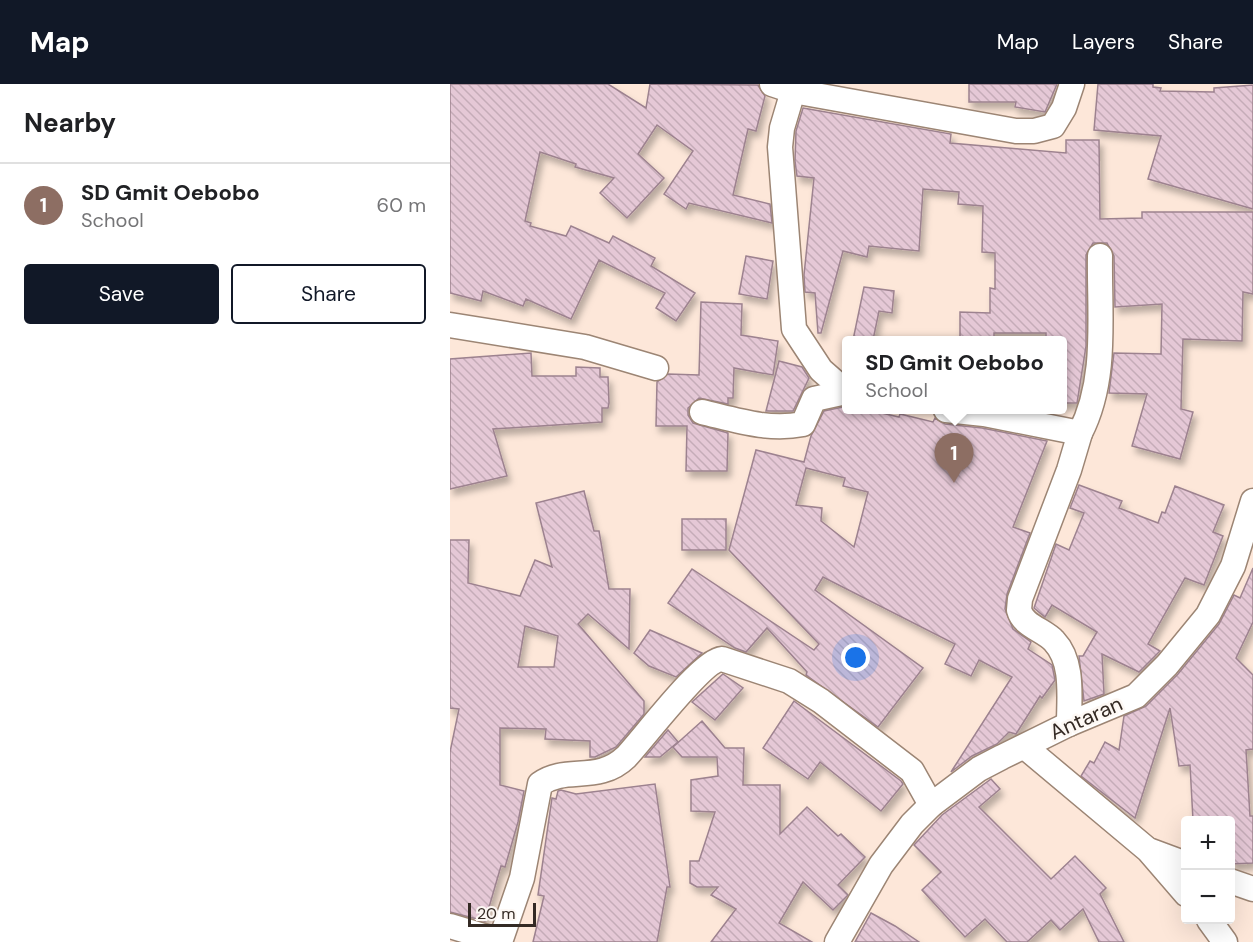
<!DOCTYPE html>
<html lang="en">
<head>
<meta charset="utf-8">
<style>
  :root { --surface:#fff; --page:#f2f2f2; --text:#202124; --muted:#757577; --line:#e0e0e0; --accent:#111827 }
  body { margin:0; font-family:"DM Sans",sans-serif; background:var(--page); color:var(--text) }
  .controls { position:absolute; right:18px; bottom:18px; display:grid; overflow:hidden; border-radius:6px; box-shadow:0 6px 24px #0002 }
  .controls button { width:54px; height:54px; display:grid; place-items:center; padding:0; border:0; border-bottom:2px solid var(--line); background:var(--surface); color:var(--text); font:30px sans-serif }
  .scale { position:absolute; left:18px; bottom:15px; width:68px; box-sizing:border-box; padding-left:6px; border:3px solid #342a24; border-top:0; font-size:16px; line-height:21px; white-space:nowrap; color:#342a24; -webkit-text-stroke:4px #fdf8f4; paint-order:stroke }
  .you { position:absolute; left:406px; top:574px; width:21px; height:21px; margin:-15px; border:4px solid #fff; border-radius:50%; background:#1a73e8; box-shadow:0 0 0 9px #1a73e833 }
  .badge { display:grid; place-items:center; width:39px; height:39px; border-radius:50%; background:var(--accent); color:#fff; font-size:20px; font-weight:700 }
  .pin { position:absolute; translate:-50% -50px; filter:drop-shadow(0 2px 3px #0008) }
  .pin::after { content:''; position:absolute; top:32px; width:21px; height:18px; background:inherit; clip-path:polygon(0 0,100% 0,50% 100%) }
  .popup { position:absolute; left:392px; top:252px; width:225px; height:78px; box-sizing:border-box; display:grid; place-content:center; border-radius:6px; background:var(--surface); filter:drop-shadow(0 2px 4px #0005); font-size:20px; white-space:nowrap; color:var(--muted) }
  .popup b { font-size:22px; color:var(--text) }
  .popup::after { content:''; position:absolute; left:50%; top:100%; margin-left:-12px; border:12px solid transparent; border-top-color:var(--surface) }
  .list { margin:0; padding:0; list-style:none }
  h2 { display:flex; justify-content:space-between; align-items:center; height:78px; margin:0; padding:0 24px; font-size:26px }
  h2 small { font-size:20px; font-weight:400; color:var(--muted) }
  .list li { display:grid; grid-template-columns:39px 1fr auto; gap:18px; align-items:center; box-sizing:border-box; height:84px; padding:0 24px; border-top:2px solid var(--line) }
  .list b { display:block; font-size:22px; white-space:nowrap }
  .list p { margin:0; font-size:20px; white-space:nowrap; color:var(--muted) }
  .list em { font-size:20px; font-style:normal; color:var(--muted) }
  .actions { display:flex; gap:12px; padding:18px 24px }
  .actions a { flex:1; padding:14px 0; border:2px solid var(--accent); border-radius:6px; text-align:center; font-size:21px; color:var(--accent) }
  .actions .main { background:var(--accent); color:#fff }
  .map { position:relative; flex:none; width:803px; height:858px; overflow:hidden }
  header { display:flex; align-items:center; gap:36px; box-sizing:border-box; height:84px; padding:0 30px; background:var(--accent); color:#fff }
  header strong { font-size:28px }
  nav { display:flex; gap:33px; margin-inline-start:auto; font-size:21px }
  main { display:flex }
  aside { flex:1; background:var(--surface) }
  .map>svg:first-child { display:block }
  .building { fill:url(#building-back-hatch); stroke:#9d828f; stroke-width:1.5; fill-rule:evenodd; filter:url(#shadow) }
  .lines { fill:none; stroke-linecap:round; stroke-linejoin:round }
  .street-casing { stroke:#9c8574; stroke-width:27 }
  .street { stroke:#fff; stroke-width:24 }
  .labels { text-anchor:middle; stroke-width:5; stroke-linejoin:round; paint-order:stroke }
  .street-label { font-size:21px; fill:#342a24; stroke:#fdf8f4 }
</style>
</head>
<body>
<header>
<strong>Map</strong>
<nav><a>Map</a><a>Layers</a><a>Share</a></nav>
</header>
<main>
<aside>
<h2>Nearby<small></small></h2>
<ul class="list">
<li><span class="badge" style="background:#8d6e63">1</span><div><b>SD Gmit Oebobo</b><p>School</p></div><em>60 m</em></li>
</ul>
<div class="actions"><a class="main">Save</a><a>Share</a></div>
</aside>
<div class="map">
<svg width="803" height="858" viewBox="0 0 803 858">
  <defs>
    <pattern id="building-back-hatch" width="6" height="6" patternUnits="userSpaceOnUse" patternTransform="scale(1.5)"><rect width="6" height="6" fill="#e5c8d6"/><path d="M-1 5l2 2M0 0l6 6M5-1l2 2" fill="none" stroke="#c5acb8"/></pattern>
    <filter id="shadow"><feDropShadow dx="3.5" dy="6" stdDeviation="3" flood-color="#0004"/></filter>
  </defs>
  <rect width="100%" height="100%" fill="#fde7d9"/>
  <g class="building">
    <path d="M0,0H158L196,24L200,0L308,1L315,12L306,47L298,45L283,111L320,120L322,139L239,119L236,125L214,110L243,67L207,41L188,70L214,94L177,134L150,109L164,94L125,83L126,80L90,68L75,137L81,139L80,142L116,152L121,142L159,159L163,152L205,174L201,182L245,209L226,237L206,224L215,209L149,176L121,235L76,215L73,222L33,207L31,217L0,209Z"/>
    <path d="M519,0H607L595,28L565,23L566,18H519Z"/>
    <path d="M648,0H703V3L711,4L710,7L764,8V4L803,1V125L698,95L711,52L644,46Z"/>
    <path d="M353,24L501,50L500,59L616,69V56H649L650,135L692,134V128H803V210L793,208L792,257L733,255L731,325L743,328L730,375L682,362L697,310L659,309L664,269L711,270L712,220L665,223L664,172L657,159H643L636,171V262L627,319H612V253L596,255V249H544V256H510V228L540,229V204L545,205V169L532,168L533,122L508,120L509,108L473,105L469,167L419,162L417,173L393,167L371,249H368L365,209L355,208L354,191L364,94L347,92L345,77L346,47Z"/>
    <path d="M296,172L323,177L317,215L289,210Z"/>
    <path d="M414,203L444,207L442,229L429,227L423,256H403Z"/>
    <path d="M251,218L292,220L291,251L328,257L323,291L284,284L283,314H278V320L249,314L238,324V331L243,339L278,349L277,387H236L237,342H206L207,298L218,290L249,291Z"/>
    <path d="M81,269L82,292H126V283L150,284V293H158L159,319L158,324H152V338L43,345L57,392L0,405V275Z"/>
    <path d="M329,277L352,283L359,294L343,327H316Z"/>
    <path d="M393,323L419,326L449,333L450,330L483,338L485,334L495,340L532,344L597,357L563,443L580,449L557,510L555,525L563,545L581,558L578,565L602,581L605,596L592,614L590,612L566,650L559,648L547,660L522,672L501,688L562,593L529,576L521,592L495,580L505,560L373,493L365,506L473,584L428,643L356,591L357,588L317,544L296,568L285,564L218,519L242,485L364,566L369,560L279,466L306,366L354,378L361,352L374,327ZM356,384L395,394L393,402L418,408L404,463L371,437L372,424L346,421Z"/>
    <path d="M629,401L672,417L669,424L708,439L712,428L715,429L725,402L774,421L763,448L773,452L754,501L735,494L698,560L710,567L689,588L652,570L654,610L634,617L629,572H633L647,548L602,521L595,533L584,524L606,460L619,466L634,429L620,424Z"/>
    <path d="M134,407L144,447H149L159,505H180L179,565L138,530L128,540L194,617V630L166,663L145,673H140V657L95,655L96,645L50,644V701L74,707L68,738L55,783L51,782L35,837L0,828V668L9,625L0,624V456H19L18,499L70,512L85,476L102,483L86,419ZM75,542L108,552L104,583H68Z"/>
    <rect x="232" y="435" width="44" height="31"/>
    <path d="M803,484V538L786,574L803,591V665L796,666L800,732H803V779L780,780V736H743L740,681L729,682L720,624L685,734L631,692L640,677L644,679L655,658L669,666L674,632L696,622L728,590L769,540L784,511L790,514Z"/>
    <path d="M200,546L252,569L226,593L199,582L184,569Z"/>
    <path d="M273,590L293,604L265,636L242,618Z"/>
    <path d="M344,617L451,697L453,700L431,727L370,678L358,695L313,664Z"/>
    <path d="M252,637L275,664H294L293,701H330V750L357,723L388,752L391,750L415,773L388,801L398,811L383,826L353,798L329,839L362,858H261L286,825L261,811L268,803H247L240,799V777H249L265,728L241,727V696L268,692L267,673H232L223,663Z"/>
    <path d="M218,646L228,658L210,673H195Z"/>
    <path d="M541,695L550,705L529,723L601,795L625,772L656,804L650,810L674,858H649L633,825L610,846L601,836L577,858H557L535,835L515,853L472,806L491,788L464,761L492,731Z"/>
    <path d="M205,700L220,803H217L207,858H83L94,812L88,811L102,714L106,715L108,707L111,706L126,710Z"/>
    <path d="M421,829L445,842L469,858H405Z"/>
  </g>
  <g class="lines">
    <g class="street-casing">
      <g id="street">
        <path d="M322,0L343,7L566,47H584L603,42L614,24L622,0"/>
        <path d="M343,7L332,44L330,63L344,245L371,286L396,308"/>
        <path d="M0,241L135,263L206,284"/>
        <path d="M496,326L534,330L630,349L619,386L570,515L569,526C573,542 594,546 604,557C624,578 619,613 619,640"/>
        <path d="M252,328C286,336 318,347 353,340L364,315L396,308"/>
        <path d="M630,349C658,295 649,231 650,172"/>
        <path d="M575,663L698,766L736,810"/>
        <path d="M701,767L736,780"/>
        <path d="M780,797L803,805"/>
        <path d="M759,836L775,858"/>
        <path d="M0,842L50,857"/>
        <path d="M50,858L72,794L90,700C116,681 148,700 176,673C194,654 252,576 272,575L339,597L371,617L462,687L481,721"/>
        <path d="M387,858L431,781L462,740L481,721L529,685L552,673L619,640L686,612L717,581L758,531L783,482L803,417"/>
      </g>
    </g>
    <use href="#street" class="street"/>
  </g>
  <g class="labels">
    <g class="street-label">
      <text transform="translate(636 634) rotate(-24)" y="7">Antaran</text>
    </g>
  </g>
</svg>
<div class="controls">
<button>+</button>
<button>−</button>
</div>
<div class="scale">20 m</div>
<div class="you"></div>
<div class="pin badge" style="left:504px;top:399px;background:#8d6e63">1</div>
<div class="popup"><b>SD Gmit Oebobo</b>School</div>
</div>
</main>
</body>
</html>
